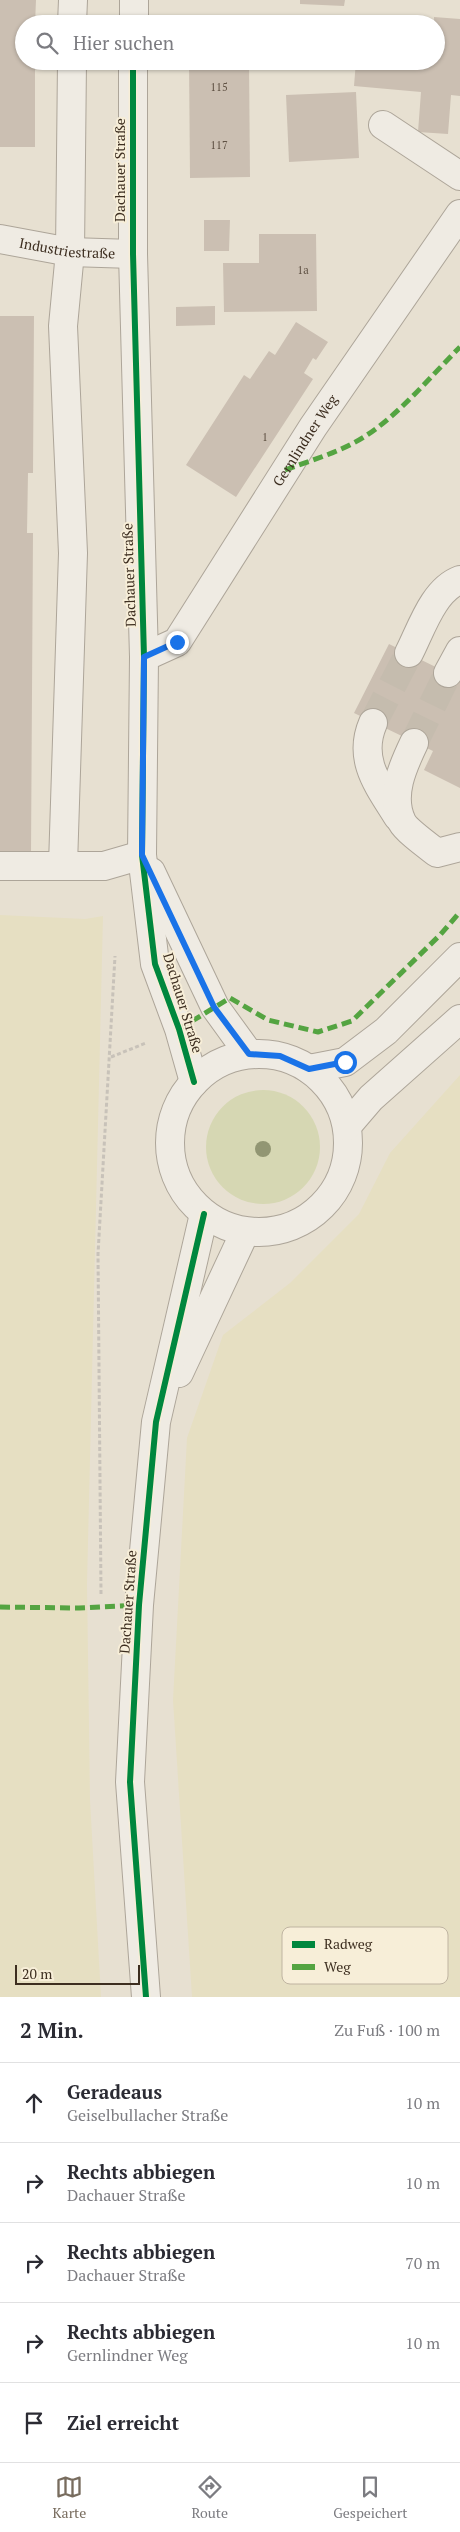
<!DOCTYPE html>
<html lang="de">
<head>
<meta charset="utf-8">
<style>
  :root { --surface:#fff; --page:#f2f2f3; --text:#2b2b33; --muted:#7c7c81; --line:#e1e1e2; --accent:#786c5e }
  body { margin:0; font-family:"PT Serif",serif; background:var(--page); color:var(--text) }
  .scale { position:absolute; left:15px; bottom:12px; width:125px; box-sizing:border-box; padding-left:5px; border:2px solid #3d2e20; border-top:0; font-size:14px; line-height:18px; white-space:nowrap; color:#3d2e20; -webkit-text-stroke:4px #f7eed8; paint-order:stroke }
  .stop { position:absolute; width:15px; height:15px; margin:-11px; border:4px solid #1a73e8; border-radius:50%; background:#fff }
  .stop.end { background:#1a73e8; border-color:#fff; box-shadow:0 1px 5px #0008 }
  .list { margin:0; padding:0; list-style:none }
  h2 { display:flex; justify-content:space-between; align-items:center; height:65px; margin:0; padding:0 20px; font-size:21px }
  h2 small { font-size:16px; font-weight:400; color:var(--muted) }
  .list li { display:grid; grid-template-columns:32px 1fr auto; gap:15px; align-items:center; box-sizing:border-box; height:80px; padding:0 20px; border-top:1px solid var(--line) }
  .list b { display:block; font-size:19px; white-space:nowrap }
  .list p { margin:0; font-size:16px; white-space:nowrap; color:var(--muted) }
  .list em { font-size:16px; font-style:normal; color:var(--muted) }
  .icon { flex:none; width:28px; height:28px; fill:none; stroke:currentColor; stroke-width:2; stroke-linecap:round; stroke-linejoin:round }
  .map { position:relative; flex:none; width:460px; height:1997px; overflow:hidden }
  .search { position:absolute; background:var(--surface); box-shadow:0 1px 4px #0004; left:15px; right:15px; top:15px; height:55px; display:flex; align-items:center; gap:12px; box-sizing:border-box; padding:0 18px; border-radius:28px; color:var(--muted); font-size:19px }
  .sheet { height:465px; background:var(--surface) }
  nav { display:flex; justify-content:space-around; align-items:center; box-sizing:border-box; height:70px; border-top:1px solid var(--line); background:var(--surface); font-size:14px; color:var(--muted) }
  nav a { display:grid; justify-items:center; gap:2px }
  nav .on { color:var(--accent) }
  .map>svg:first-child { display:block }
  .farmland { fill:#e6dfc2 }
  .green { fill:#d6d7b3 }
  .building { fill:#cbbfb2 }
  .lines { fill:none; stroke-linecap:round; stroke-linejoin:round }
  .minor-tunnel { stroke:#c5bcae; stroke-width:28; stroke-dasharray:28 14; stroke-linecap:butt }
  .minor-casing { stroke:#ada599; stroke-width:30 }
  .path { stroke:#c8c2b9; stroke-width:3; stroke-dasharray:4 2.5; stroke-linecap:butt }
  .minor { stroke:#efebe3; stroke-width:28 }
  .quiet { stroke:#54a441; stroke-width:5; stroke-dasharray:10 5; stroke-linecap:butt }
  .cycleway-casing { stroke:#f7eed8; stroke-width:9 }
  .cycleway { stroke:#00873e; stroke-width:6 }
  .tree { fill:#929673 }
  .route { stroke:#1a73e8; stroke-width:6 }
  .labels { text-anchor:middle; stroke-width:4; stroke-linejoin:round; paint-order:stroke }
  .number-label { font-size:11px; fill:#605244 }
  .street-label { font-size:14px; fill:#3d2e20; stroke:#f7eed8 }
  .key { fill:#f7eed8; stroke:#bfb4a1; stroke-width:1 }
  .key-label { font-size:14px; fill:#3d2e20 }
</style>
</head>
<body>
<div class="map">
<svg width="460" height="1997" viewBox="0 0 460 1997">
  <rect width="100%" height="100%" fill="#e7e0d1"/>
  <g class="farmland">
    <path d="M0,915L85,919L103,916L87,1584L90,1800L101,1997H0Z"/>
    <path d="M460,1075V1997H192L173,1700L187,1438L223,1335L290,1283L359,1214L390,1153Z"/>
  </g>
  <circle class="green" cx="263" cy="1147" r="57"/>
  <g class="building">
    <path d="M0,0H36L35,24H24V61H35V147H0Z"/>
    <path d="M300,0H345L344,6L300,4Z"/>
    <path d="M390,15L416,17L415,24H389Z"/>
    <path d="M434,17L460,19V96L451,95L448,134L418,132L421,92L354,86L356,61H436Z"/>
    <path d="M189,61H249L250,177L190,178Z"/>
    <path d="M356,92L359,158L289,162L286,95Z"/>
    <path d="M204,220H230L229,251H204Z"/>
    <path d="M259,234H316L317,311L224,312L223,263H259Z"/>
    <path d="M215,306V325L176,326V307Z"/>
    <path d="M0,316H34L33,473H28L27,533H33L31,854H0Z"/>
    <path d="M296,322L328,342L316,360L313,358L304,373L313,379L236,497L186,465L244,375L250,379L269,351L275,355Z"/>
    <path d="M389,644L460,679V788L424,770L433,751L354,713Z"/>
  </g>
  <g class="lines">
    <g class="minor-tunnel">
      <path d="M373,723L409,653"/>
      <path d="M414,743L448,673"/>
    </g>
    <g class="minor-casing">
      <g id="minor">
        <path d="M72,24L73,0"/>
        <path d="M134,24V0"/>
        <path d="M133,61V254L144,657L142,855L155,964L179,1029L194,1082"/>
        <path d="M383,125L460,176"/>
        <path id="s1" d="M0,239L70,252L133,254"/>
        <path d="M409,653C421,630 433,590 460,580"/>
        <path id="s2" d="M144,657L177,642L313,427L460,214"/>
        <path d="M448,673L460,651"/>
        <path d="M373,723C357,760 379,786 398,817"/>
        <path d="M414,743C403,766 389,796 402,822C406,830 428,846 437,853L460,847"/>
        <path d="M63,865L73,553L63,326L70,252L72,61"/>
        <path d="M0,866H104L142,855"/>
        <path d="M151,872L215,1007L249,1054"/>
        <circle cx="259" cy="1143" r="89"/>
        <path d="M309,1069L345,1062L386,1031L460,957"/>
        <path d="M347,1126L371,1098L460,1019"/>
        <path d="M179,1373L245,1232"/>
        <path d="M146,1997L130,1782L139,1605L156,1422L204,1214"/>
      </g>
    </g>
    <g class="path">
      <path d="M111,1057L146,1043"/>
      <path d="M101,1594L98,1254L115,956"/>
    </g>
    <use href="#minor" class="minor"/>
    <g class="quiet">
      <path d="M285,470C312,460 340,452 364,437C400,414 430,377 460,347"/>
      <path d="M179,1029L230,998L268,1020L318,1032L352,1021L440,935L460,912"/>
      <path d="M0,1607L79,1608L139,1605"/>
    </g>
    <g class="cycleway-casing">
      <g id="cycleway">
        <path d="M133,61V254L144,657L142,855L155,964L179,1029L194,1082"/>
        <path d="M146,1997L130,1782L139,1605L156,1422L204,1214"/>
      </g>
    </g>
    <use href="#cycleway" class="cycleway"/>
  </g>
  <circle class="tree" cx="263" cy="1149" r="8"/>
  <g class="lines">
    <path class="route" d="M177,642L144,657L142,855L214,1007L249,1054L280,1056L309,1069L345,1062"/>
  </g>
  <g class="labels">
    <g class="number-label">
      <text x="219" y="91">115</text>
      <text x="219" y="149">117</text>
      <text x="303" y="274">1a</text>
      <text x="265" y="441">1</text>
    </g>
    <g class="street-label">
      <text transform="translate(120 170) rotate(-90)" y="5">Dachauer Straße</text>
      <text dy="5" stroke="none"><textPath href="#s1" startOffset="68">Industriestraße</textPath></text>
      <text dy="5" stroke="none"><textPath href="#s2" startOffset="275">Gernlindner Weg</textPath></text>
      <text transform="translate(129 575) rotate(-92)" y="5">Dachauer Straße</text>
      <text transform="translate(183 1003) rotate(73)" y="5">Dachauer Straße</text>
      <text transform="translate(128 1602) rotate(-86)" y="5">Dachauer Straße</text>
    </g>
  </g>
  <rect x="282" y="1927" width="166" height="57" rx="8" class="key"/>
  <rect x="292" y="1941" width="23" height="7" fill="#00873e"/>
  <rect x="292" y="1964" width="23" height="6" fill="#54a441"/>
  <g class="key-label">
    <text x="324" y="1949">Radweg</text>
    <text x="324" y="1972">Weg</text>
  </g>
</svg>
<div class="scale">20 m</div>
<div class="stop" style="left:345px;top:1062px"></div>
<div class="stop end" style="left:177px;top:642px"></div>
<div class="search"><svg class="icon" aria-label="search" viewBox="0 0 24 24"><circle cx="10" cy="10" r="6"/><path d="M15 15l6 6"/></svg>Hier suchen</div>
</div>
<section class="sheet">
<h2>2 Min.<small>Zu Fuß · 100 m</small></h2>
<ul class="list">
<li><svg class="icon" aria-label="ahead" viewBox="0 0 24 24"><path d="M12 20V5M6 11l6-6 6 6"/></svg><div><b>Geradeaus</b><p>Geiselbullacher Straße</p></div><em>10 m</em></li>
<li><svg class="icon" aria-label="right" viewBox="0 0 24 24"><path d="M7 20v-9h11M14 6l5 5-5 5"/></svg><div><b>Rechts abbiegen</b><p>Dachauer Straße</p></div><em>10 m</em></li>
<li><svg class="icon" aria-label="right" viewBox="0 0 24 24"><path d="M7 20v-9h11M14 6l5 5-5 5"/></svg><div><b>Rechts abbiegen</b><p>Dachauer Straße</p></div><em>70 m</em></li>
<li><svg class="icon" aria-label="right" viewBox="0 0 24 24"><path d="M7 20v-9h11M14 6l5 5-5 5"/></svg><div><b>Rechts abbiegen</b><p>Gernlindner Weg</p></div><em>10 m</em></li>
<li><svg class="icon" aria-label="arrive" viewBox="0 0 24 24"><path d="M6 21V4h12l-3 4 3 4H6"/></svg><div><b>Ziel erreicht</b></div></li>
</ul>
</section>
<nav>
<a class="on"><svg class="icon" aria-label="map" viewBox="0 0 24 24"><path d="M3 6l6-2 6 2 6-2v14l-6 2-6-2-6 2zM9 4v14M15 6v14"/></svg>Karte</a>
<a><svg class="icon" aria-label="directions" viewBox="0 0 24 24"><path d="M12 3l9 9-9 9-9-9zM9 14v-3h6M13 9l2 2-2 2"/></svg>Route</a>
<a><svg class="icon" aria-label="saved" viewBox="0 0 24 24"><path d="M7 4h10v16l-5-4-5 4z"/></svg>Gespeichert</a>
</nav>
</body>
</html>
